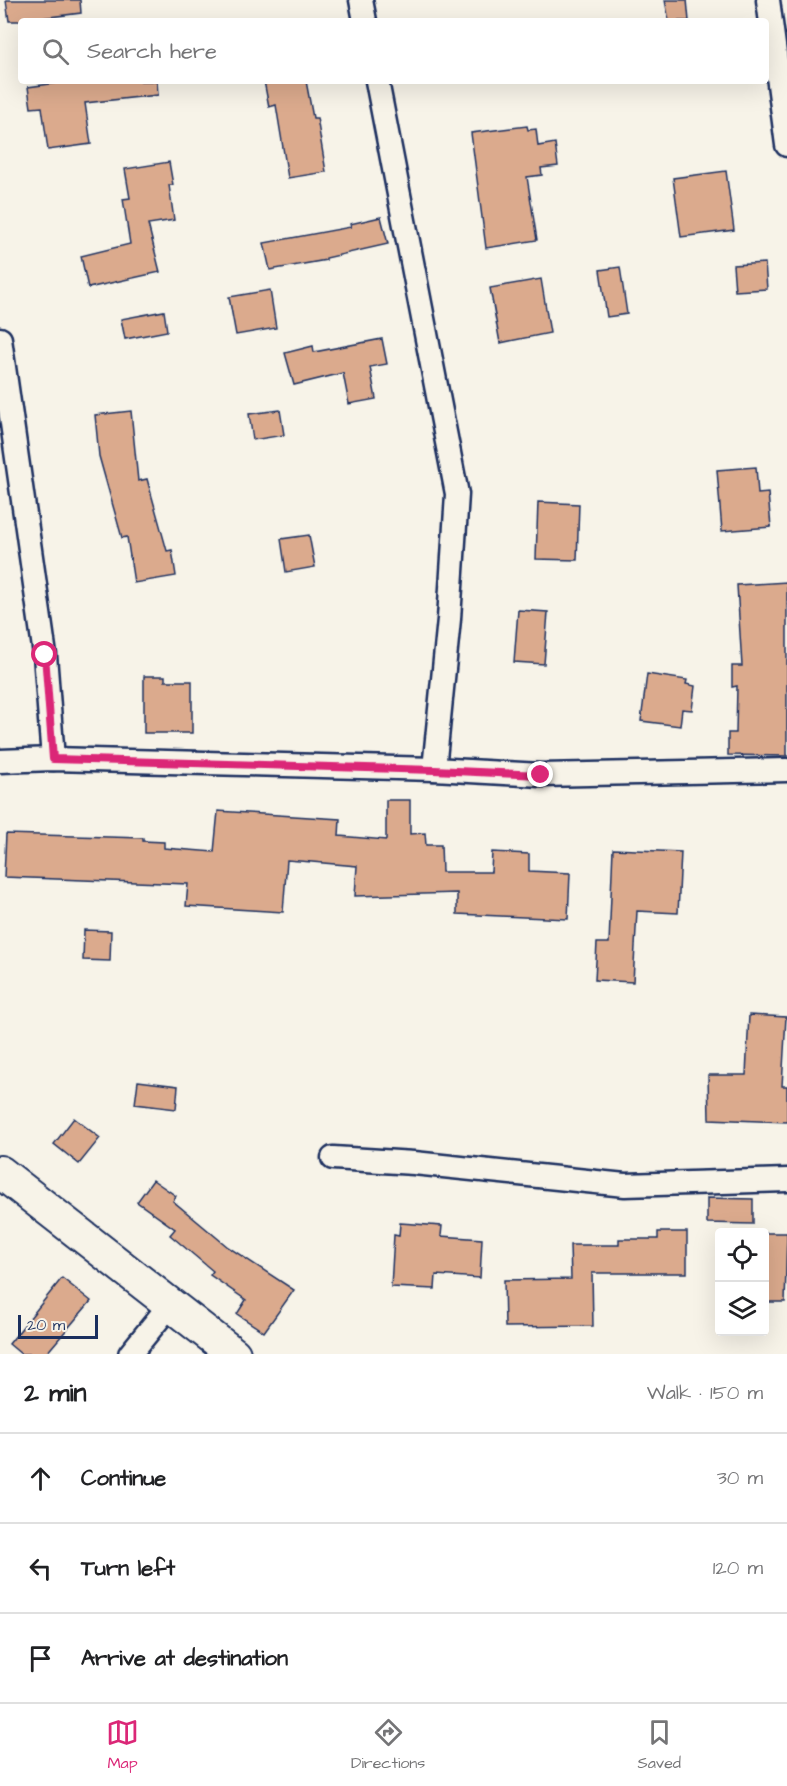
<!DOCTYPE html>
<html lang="en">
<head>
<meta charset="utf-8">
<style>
  :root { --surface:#fff; --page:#f6f6f6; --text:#202124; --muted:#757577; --line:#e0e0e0; --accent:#db2777 }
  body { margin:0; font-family:"Architects Daughter",sans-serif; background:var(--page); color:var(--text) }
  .controls { position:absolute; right:18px; bottom:18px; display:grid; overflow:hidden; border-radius:6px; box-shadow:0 6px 24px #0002 }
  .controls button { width:54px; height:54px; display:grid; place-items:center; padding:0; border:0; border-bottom:2px solid var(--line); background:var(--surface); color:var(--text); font:30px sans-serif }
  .scale { position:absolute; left:18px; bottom:15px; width:80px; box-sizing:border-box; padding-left:6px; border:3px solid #1b2f5e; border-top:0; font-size:16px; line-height:21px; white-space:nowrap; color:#1b2f5e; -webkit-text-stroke:4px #f7f3e8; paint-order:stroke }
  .stop { position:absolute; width:18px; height:18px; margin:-14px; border:4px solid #db2777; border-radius:50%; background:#fff }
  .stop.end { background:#db2777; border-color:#fff; box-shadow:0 2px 6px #0008 }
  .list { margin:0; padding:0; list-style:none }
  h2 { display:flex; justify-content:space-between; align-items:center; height:78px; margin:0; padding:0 24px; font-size:26px }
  h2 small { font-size:20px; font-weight:400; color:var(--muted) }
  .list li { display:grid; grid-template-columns:39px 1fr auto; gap:18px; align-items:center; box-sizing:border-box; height:90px; padding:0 24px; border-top:2px solid var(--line) }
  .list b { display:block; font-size:22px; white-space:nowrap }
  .list em { font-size:20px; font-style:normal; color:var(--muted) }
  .icon { flex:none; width:33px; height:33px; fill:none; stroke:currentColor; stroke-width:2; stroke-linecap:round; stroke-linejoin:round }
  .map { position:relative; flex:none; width:787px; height:1354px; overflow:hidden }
  .search { position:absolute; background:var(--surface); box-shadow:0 6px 24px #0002; left:18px; right:18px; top:18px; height:66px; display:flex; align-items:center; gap:15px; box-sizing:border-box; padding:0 21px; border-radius:6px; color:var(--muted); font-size:22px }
  .sheet { height:348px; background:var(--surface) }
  nav { display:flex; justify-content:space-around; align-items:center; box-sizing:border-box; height:84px; border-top:2px solid var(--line); background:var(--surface); font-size:16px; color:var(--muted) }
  nav a { display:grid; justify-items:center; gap:3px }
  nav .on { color:var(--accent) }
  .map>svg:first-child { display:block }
  .building { fill:#dbaa8d; stroke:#1b2f5e; stroke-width:1.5 }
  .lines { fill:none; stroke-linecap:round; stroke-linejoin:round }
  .street-casing { stroke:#1b2f5e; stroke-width:27 }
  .secondary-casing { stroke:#1b2f5e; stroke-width:36 }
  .street { stroke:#f7f3e8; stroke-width:22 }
  .secondary { stroke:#f7f3e8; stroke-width:32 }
  .route { stroke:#db2777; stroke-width:8 }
</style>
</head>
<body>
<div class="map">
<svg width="787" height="1354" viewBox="0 0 787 1354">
  <rect width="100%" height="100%" fill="#f7f3e8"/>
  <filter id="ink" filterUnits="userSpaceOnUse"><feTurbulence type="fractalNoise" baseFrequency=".0167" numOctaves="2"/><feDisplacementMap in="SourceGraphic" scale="12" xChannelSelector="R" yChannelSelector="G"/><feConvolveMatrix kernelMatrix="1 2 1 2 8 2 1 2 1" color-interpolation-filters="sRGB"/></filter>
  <g filter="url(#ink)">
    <g class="building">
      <path d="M6,0H80L81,13L42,18L43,21H9Z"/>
      <path d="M665,0H687L689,21H669Z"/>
      <path d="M72,81H157L158,95L85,103L91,144L48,150L42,107L31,108L28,87Z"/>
      <path d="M264,81H306L313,118H317L326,172L288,178L276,105L269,107Z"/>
      <path d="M527,126L528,130L536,129L538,146L555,143L558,166L541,168L542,175L527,177L537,240L486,248L471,133Z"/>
      <path d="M169,162L173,185H169L174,220L148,224L160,272L88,288L81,256L130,244L123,199L130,198L125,169Z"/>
      <path d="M726,171L734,230L681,237L673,178Z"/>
      <path d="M381,217L388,244L326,258V260L270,270L264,243L351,227L350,224Z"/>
      <path d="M765,263L767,289L735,291L733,265Z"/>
      <path d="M620,267L627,314L607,317L600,270Z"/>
      <path d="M541,279L550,333L500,343L490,288Z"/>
      <path d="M270,290L276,328L236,335L229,297Z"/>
      <path d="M164,311L167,331L125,339L121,319Z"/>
      <path d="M382,339L387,364L370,367L376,399L349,404L343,373L294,385L285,353L313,346L314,352Z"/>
      <path d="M280,410L284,435L253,440L249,414Z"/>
      <path d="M131,411L138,481L147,479L167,551L172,550L176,576L134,583L127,537L122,538L99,456L95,415Z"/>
      <path d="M756,467L758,494L768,493L771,527L722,531L717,470Z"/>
      <path d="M538,502L579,504L577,560L536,559Z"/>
      <path d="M309,535L315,567L286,572L281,539Z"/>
      <path d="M787,582V756L728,755V733H736L737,686L732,687V666H742L737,585Z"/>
      <path d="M518,610L548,612L544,664L514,662Z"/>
      <path d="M647,674L687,680L686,684L695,686L692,710L682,709L680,726L641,721Z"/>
      <path d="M144,676H165V681H192V733H144Z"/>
      <path d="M386,800H410V834L425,833L426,845H441L442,872H491L492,852L529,854V871L570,873L568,919L457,914V893L355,896L357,866L312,862L287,860L283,912L186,906L188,884L4,877L6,834L143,838V841L164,842V848L214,852L218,811L340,819L339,836L386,840Z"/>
      <path d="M613,849L681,852L678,913L637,911L633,982L595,980L597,943H609Z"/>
      <path d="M84,930L111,931L110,961L83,960Z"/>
      <path d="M749,1015L786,1017L782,1086H787V1122L709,1119L708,1075H746Z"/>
      <path d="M138,1081L178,1086L176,1109L135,1104Z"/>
      <path d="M74,1118L100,1138L79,1164L54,1144Z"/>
      <path d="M153,1180L176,1196L173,1201L228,1247L294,1290L264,1332L237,1314L246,1300L210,1275L213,1271L170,1235L175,1229L137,1202Z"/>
      <path d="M707,1198L753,1199V1224L707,1223Z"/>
      <path d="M400,1223L442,1226L441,1236L482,1239L480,1278L436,1275L435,1289L391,1287L394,1235L399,1236Z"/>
      <path d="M658,1232H687V1273H592L593,1326L505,1327L504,1280L571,1279L570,1245H619V1239H658Z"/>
      <path d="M765,1233H787L785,1302H765Z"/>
      <path d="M62,1278L91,1301L46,1354H21L9,1344Z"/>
    </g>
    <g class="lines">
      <g class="street-casing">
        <g id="street">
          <path d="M361,0L365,21"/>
          <path d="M768,0L787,145"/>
          <path d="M377,81L457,494L449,619L434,769"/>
          <path d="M0,339L45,655L53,759"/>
          <path d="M0,761L53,759L434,769L541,775L787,770"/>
          <path d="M333,1158L414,1163L625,1185L787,1180"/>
          <path d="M130,1354L169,1306"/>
        </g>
      </g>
      <g class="secondary-casing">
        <path id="secondary" d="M0,1172L234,1354"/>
      </g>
      <use href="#street" class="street"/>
      <use href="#secondary" class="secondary"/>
    </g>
  </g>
  <g class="lines" filter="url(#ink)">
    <path class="route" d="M45,655L53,759L434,770L541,775"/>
  </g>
</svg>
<div class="controls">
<button><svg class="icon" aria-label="locate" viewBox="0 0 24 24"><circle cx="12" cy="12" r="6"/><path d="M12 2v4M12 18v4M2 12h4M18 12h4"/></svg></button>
<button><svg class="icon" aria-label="layers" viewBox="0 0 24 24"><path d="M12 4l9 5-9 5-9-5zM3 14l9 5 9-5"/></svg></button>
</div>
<div class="scale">20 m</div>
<div class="stop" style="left:45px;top:655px"></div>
<div class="stop end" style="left:541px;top:775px"></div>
<div class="search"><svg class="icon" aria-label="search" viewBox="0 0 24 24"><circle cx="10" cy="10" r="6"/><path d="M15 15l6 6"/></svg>Search here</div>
</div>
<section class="sheet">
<h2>2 min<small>Walk · 150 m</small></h2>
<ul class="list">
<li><svg class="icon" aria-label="ahead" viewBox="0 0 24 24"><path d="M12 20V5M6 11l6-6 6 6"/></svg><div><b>Continue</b></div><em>30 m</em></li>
<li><svg class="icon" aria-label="left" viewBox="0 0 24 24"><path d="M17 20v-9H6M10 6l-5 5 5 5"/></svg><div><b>Turn left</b></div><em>120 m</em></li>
<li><svg class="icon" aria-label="arrive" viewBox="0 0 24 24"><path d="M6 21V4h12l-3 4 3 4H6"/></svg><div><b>Arrive at destination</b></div></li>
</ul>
</section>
<nav>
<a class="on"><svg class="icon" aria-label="map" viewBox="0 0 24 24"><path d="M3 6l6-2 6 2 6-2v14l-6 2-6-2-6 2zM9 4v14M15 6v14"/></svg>Map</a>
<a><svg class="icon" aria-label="directions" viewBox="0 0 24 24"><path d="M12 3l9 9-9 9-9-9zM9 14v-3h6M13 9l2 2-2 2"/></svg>Directions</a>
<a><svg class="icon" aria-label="saved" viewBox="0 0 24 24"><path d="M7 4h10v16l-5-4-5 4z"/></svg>Saved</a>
</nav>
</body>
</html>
